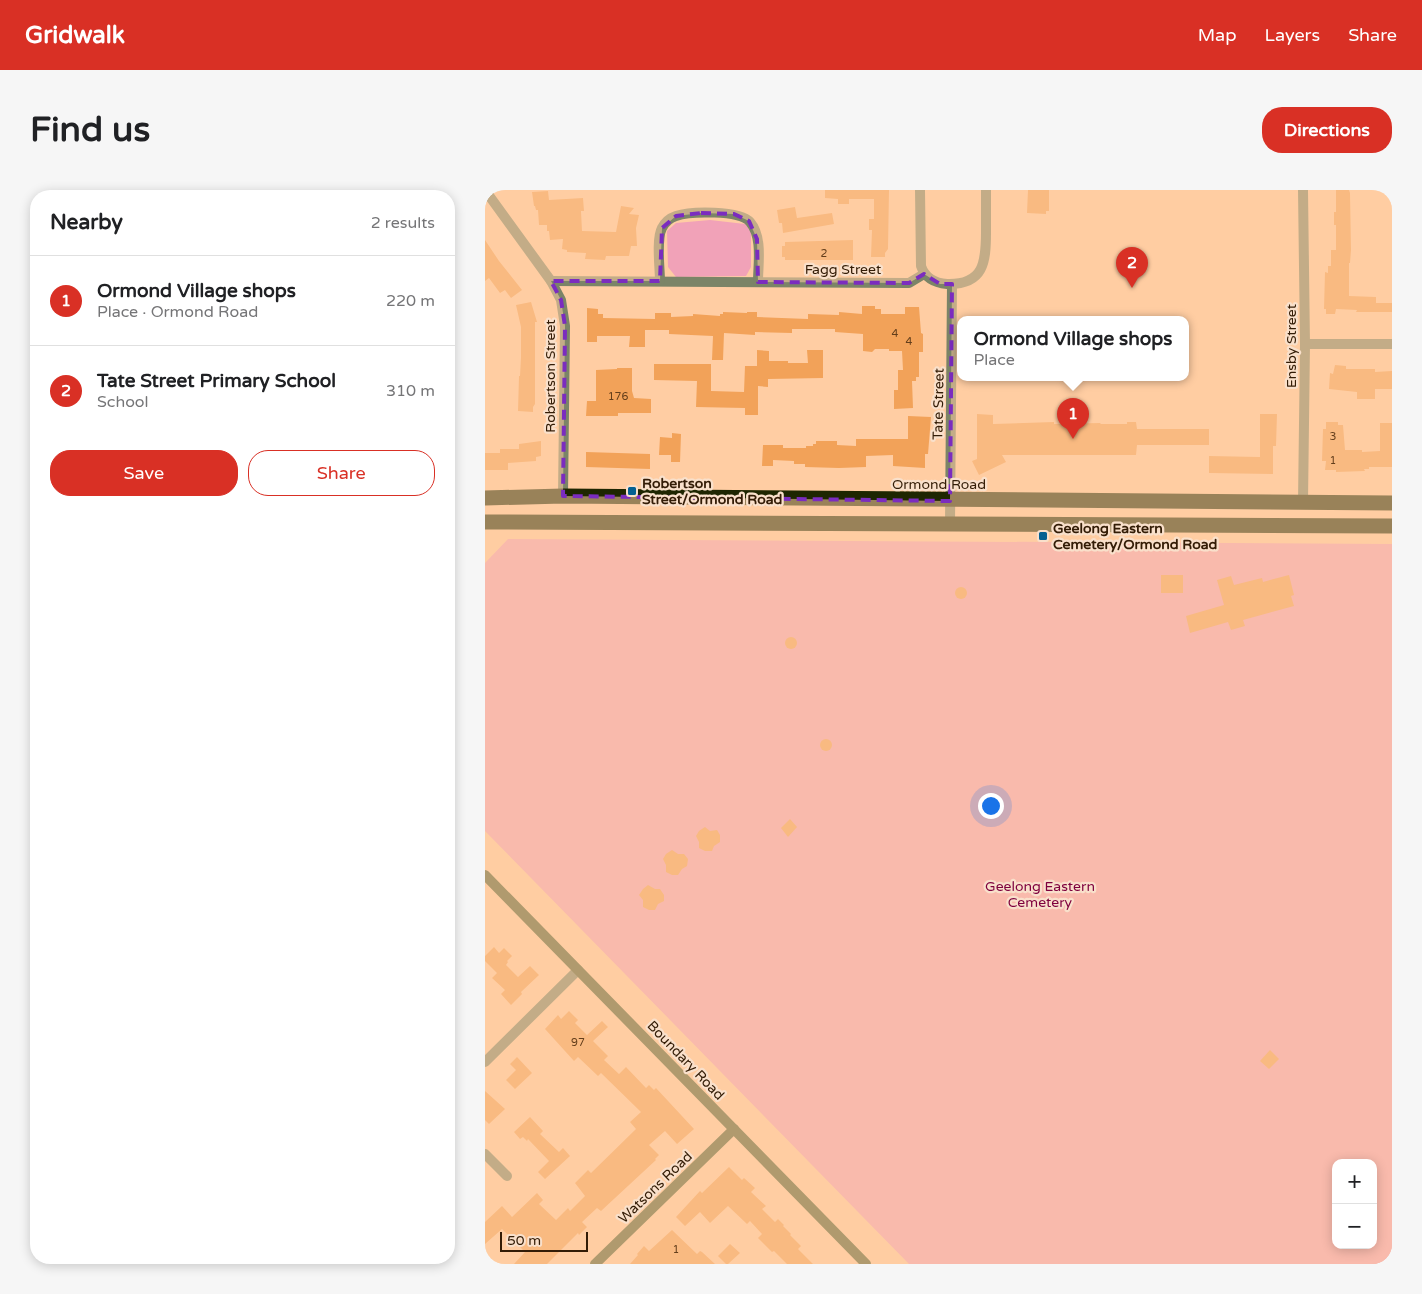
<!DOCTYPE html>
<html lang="en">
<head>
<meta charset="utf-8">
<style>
  :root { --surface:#fff; --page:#f6f6f6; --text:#202124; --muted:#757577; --line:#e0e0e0; --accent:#d93025 }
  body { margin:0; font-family:"Varela Round",sans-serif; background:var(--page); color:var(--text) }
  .controls { position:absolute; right:15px; bottom:15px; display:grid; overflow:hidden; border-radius:10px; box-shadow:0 2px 12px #0003 }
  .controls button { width:45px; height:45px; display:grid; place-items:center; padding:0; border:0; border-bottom:1px solid var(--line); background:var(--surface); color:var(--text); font:25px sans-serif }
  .scale { position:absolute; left:15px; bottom:12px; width:88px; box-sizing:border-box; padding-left:5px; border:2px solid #331c06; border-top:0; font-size:14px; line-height:18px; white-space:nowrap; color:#331c06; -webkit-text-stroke:4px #f9e0cb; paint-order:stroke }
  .you { position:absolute; left:505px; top:615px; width:18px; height:18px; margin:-12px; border:4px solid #fff; border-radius:50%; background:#1a73e8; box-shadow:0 0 0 8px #1a73e833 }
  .badge { display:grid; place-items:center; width:32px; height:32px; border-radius:50%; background:var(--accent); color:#fff; font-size:16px; font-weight:700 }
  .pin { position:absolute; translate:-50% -41px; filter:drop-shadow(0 1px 2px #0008) }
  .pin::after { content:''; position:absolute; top:26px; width:18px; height:15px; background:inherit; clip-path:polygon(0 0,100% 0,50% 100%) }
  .popup { position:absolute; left:472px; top:126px; width:232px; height:65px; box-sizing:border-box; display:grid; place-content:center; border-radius:10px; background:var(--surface); filter:drop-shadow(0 1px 4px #0005); font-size:16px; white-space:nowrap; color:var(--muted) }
  .popup b { font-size:19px; color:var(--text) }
  .popup::after { content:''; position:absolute; left:50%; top:100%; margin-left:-10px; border:10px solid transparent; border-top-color:var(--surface) }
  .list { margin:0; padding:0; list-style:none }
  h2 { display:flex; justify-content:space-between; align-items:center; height:65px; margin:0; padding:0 20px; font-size:21px }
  h2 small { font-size:16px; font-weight:400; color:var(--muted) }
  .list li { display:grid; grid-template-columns:32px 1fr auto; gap:15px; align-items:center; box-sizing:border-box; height:90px; padding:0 20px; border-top:1px solid var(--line) }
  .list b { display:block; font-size:19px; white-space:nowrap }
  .list p { margin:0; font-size:16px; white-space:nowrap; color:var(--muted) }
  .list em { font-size:16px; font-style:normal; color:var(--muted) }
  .actions { display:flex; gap:10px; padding:15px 20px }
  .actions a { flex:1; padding:11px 0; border:1px solid var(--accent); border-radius:20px; text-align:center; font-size:18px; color:var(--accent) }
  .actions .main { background:var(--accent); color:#fff }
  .map { position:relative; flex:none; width:907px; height:1074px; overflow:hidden; border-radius:20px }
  header { display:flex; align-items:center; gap:30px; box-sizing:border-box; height:70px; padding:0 25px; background:var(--accent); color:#fff }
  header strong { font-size:24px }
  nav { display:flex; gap:28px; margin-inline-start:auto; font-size:18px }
  .intro { display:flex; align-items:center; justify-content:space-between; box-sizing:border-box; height:120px; padding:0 30px }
  h1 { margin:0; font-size:35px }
  .button { padding:12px 22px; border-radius:20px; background:var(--accent); color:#fff; font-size:18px; font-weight:700 }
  main { display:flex; gap:30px; padding:0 30px }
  aside { flex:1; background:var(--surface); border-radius:20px; box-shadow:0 2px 12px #0003 }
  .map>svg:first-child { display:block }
  .green { fill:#f1a2b8; fill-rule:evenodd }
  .building { fill:#f2a259 }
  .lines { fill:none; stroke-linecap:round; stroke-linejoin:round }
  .street { stroke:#7b8467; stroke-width:10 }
  .secondary { stroke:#505c30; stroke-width:10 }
  .highway { stroke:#1e2601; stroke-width:15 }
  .marked { fill:none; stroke:#7b2cbf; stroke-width:4; stroke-dasharray:10 6; stroke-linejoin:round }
  .poi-dot { fill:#056091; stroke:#f9e0cb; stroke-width:2 }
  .labels { text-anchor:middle; stroke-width:4.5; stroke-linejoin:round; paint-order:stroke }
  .number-label { font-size:11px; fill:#633e1b }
  .street-label { font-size:14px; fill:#331c06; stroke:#f9e0cb }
  .poi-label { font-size:14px; font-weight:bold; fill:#331c06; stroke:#f9e0cb; text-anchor:start }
  .park-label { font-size:14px; fill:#7e013e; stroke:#f9e0cb }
</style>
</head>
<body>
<header>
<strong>Gridwalk</strong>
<nav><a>Map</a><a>Layers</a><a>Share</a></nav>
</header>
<div class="intro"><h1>Find us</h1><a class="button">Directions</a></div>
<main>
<aside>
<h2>Nearby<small>2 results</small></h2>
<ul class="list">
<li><span class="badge">1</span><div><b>Ormond Village shops</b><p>Place · Ormond Road</p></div><em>220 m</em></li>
<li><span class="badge">2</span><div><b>Tate Street Primary School</b><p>School</p></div><em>310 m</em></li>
</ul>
<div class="actions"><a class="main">Save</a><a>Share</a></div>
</aside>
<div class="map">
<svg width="907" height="1074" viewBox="0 0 907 1074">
  <rect width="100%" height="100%" fill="#ffcda3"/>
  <g class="green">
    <path d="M225,30L260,34L266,41V77L261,86L191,87L183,77L182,41L191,33Z"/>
    <path d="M23,349L907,354V1074H424L0,641V373ZM851,973H888V1055H851Z"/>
  </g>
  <g class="building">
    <path d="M340,0H404L403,59L400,63V67H386L387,40H384V29H389V9H364V14H353V9L340,8Z"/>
    <path d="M543,0H564V21H561V24L542,23Z"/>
    <path d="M851,0H864L865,3L866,60L865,73H864V106L891,107V113H907V122H871L872,120L851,119L850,124H841V119H839L840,82L843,83V76H846V60H851V35H849V22H851Z"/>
    <path d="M63,1L64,10L98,8L99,21H96L97,41L131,42L136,16L149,18L144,24L154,25L151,38L152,56H146L144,66H121L120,70L100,69L101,63L82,62V60L77,59L78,49L65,50L64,41H62V35H54L53,20H51L50,16H49L47,2Z"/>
    <path d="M310,17L312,28L347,23L349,34L298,43L297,33H294L292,20Z"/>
    <path d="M0,50L14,71L37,100L26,108L20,100L15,103L4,88L0,91Z"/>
    <path d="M368,50V70H300V67H297V56H300V52Z"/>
    <path d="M46,112L52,132H50V214L48,217V222L33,221L34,186H35L36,167V137L31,115Z"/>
    <path d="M377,116H390V119H396V124H420V117H434L436,143L438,144V162H434V187H431V191H427L428,218L409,219V200H413V180H418L417,161H404V159H390L387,162L378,161V144L350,142V139H307V143L270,142V145L239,143L238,170H227L228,146L184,144V140H160V157H144L145,146H112V152H102V118L113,119V124H118V128L170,129V123H186V127L208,126V124L235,126V124H238V122L262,123V122H272V127L323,129V124L354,125V122L377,124Z"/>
    <path d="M272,160L284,161V171H303V173H323L322,160H338V188L283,189V197L273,196V225H260V218L211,217L212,191L169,190V174H226V201L259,202L260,176H272Z"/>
    <path d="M850,175L861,176V179H890V182L907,181V199H890V209H872V202L844,199L845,183L848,184Z"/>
    <path d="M132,178H147V201L149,208L166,209V223H133V226H101L102,211H111V180L132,179Z"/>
    <path d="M492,224L508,225V234L569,232V234L616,233L615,234H642V232H651L652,239H724V255H652L651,265H517L521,272L494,285L487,271L492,269Z"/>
    <path d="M775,224H792L791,256H788V284L724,283V266L775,267Z"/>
    <path d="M423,226L446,227L443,264H440V278L408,276V265L381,266V277L354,278L320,277V274H309V271L288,270V276H277L278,255H298V258H321V256H328V254H331V251H352V255L371,256V249H423Z"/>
    <path d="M841,232H853V235H858L860,260H877V262L895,261V233H907V277H884V279H879L880,281L851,282V280H840L841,271H837L838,239H841Z"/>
    <path d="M187,243L196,244L195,272H186V265H174L175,247L187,248Z"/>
    <path d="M56,251V266L51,267V271L23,273V280H0V263H15V259H34V254Z"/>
    <path d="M101,262L165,264V279L101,277Z"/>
    <rect x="676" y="385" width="22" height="18"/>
    <path d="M804,385L809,405L806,406L809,416L758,430L760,436L746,440L743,432L705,443L701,426L739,415L732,390L746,386L749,395L777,388L778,392Z"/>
    <circle cx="476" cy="403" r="6"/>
    <circle cx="306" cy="453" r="6"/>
    <circle cx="341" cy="555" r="6"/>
    <path d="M305,629L312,637L303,647L296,638Z"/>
    <path d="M220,637L225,641L232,640L235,645V652L229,656L227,661H220L214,658V652L211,646L214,641Z"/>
    <path d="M187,660L193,664H199L203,669L202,676L197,679L193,685H187L181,682V675L178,669L181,664Z"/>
    <path d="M163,695L170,699H175L179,705V711L173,714L170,720H164L158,717V710L154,705L158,699Z"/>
    <path d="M9,757L14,763L19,758L27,766L22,771L23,772L21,775L33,787L45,776L54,785L36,802L37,804L26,815L16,804L20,800L7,788L12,783L0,771V766Z"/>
    <path d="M84,821L93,830L90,833L102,845L117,831L123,837L108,851L123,866L119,870L134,884L141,877L161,898L164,895L169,900L171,898L209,939L192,954L180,941L164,955L174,965L170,969L171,970L116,1021L112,1018L97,1032L102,1037L94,1045L93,1043L62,1074H29L40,1062L17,1039L0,1054V1032L17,1016L27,1027L52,1003L58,1010L54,1014L71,1030L83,1018L85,1021L100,1006L90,993L103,980L106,983L151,939L145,932L156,922L116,883L113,886L93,867L89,871L60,839L73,825L76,829Z"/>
    <path d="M785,860L794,869L784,879L775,871Z"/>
    <path d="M32,867L47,883L30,899L21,890L31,880L25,874Z"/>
    <path d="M0,901L20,919L4,934L0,930Z"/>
    <path d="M45,927L58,941L55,944L74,962L78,958L85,966L60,989L53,982L64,971L43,949L42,951L38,947L35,949L29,942Z"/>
    <path d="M244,977L257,990L259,988L270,998L266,1002L281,1016L277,1019L290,1032L293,1029L299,1035L298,1036L306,1044L305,1045L316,1056L313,1059L328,1074H302L289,1061L287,1062L273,1048L277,1044L265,1031L262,1034L243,1016L225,1033L215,1022L200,1036L191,1027L215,1001L217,1003Z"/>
    <path d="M187,1040L212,1064L215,1061L217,1062L230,1074H145L153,1065L152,1064L159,1056L164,1061Z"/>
    <path d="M245,1054L255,1063L243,1074H241L233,1066Z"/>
  </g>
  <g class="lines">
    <g class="street">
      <path d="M0,0L66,91L76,110L80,136L78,306"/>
      <path d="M435,0L436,76C440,88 450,93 462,94C499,95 501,72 501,42C501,28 501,14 501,0"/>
      <path d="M66,91L424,93L439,84"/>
      <path d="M175,91C175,79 171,49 177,38C180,32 185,28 191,26C205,21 255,20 265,32C278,47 273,74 273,92"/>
      <path d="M820,154H907"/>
      <path d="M818,312L820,154L818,0"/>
      <path d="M465,334L467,94"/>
      <path d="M0,872L93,780"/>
      <path d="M0,964L22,986"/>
    </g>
    <g class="secondary">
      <path d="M0,685L381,1074"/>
      <path d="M110,1074L249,939"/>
    </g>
    <g class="highway">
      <path d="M0,308L78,306L907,313"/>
      <path d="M0,332L907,336"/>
    </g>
  </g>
  <path d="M0 0H907V1074H0ZM216,23L249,24L264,31L272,49L273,92L424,93L439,84L455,94H467L465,311L78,306L80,136L76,110L66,91H175L177,38L191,26Z" fill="#ffcda3" fill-opacity=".55" fill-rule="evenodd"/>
  <path class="marked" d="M216,23L249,24L264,31L272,49L273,92L424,93L439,84L455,94H467L465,311L78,306L80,136L76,110L66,91H175L177,38L191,26Z"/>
  <g class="poi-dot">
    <rect x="142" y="296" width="10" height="10" rx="2.5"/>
    <rect x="553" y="341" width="10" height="10" rx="2.5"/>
  </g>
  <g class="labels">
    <g class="number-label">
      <text x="339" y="67">2</text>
      <text x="410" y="147">4</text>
      <text x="424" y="155">4</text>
      <text x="133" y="210">176</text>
      <text x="848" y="250">3</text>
      <text x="848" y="274">1</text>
      <text x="93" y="856">97</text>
      <text x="191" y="1063">1</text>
    </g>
    <g class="street-label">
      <text x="358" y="84">Fagg Street</text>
      <text transform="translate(806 156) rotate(-90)" y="5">Ensby Street</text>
      <text transform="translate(65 186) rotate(-90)" y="5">Robertson Street</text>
      <text transform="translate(453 214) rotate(-89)" y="5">Tate Street</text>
      <text x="454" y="299">Ormond Road</text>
      <text transform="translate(201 870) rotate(46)" y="5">Boundary Road</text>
      <text transform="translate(170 997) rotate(-44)" y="5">Watsons Road</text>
    </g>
    <g class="poi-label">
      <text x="157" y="298">Robertson<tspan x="157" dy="16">Street/Ormond Road</tspan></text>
      <text x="568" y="343">Geelong Eastern<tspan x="568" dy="16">Cemetery/Ormond Road</tspan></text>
    </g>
    <g class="park-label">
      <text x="555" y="701">Geelong Eastern<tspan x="555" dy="16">Cemetery</tspan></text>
    </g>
  </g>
</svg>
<div class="controls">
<button>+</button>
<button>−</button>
</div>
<div class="scale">50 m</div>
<div class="you"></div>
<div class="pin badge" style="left:588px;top:249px">1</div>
<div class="popup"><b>Ormond Village shops</b>Place</div>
<div class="pin badge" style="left:647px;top:98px">2</div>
</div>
</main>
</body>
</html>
